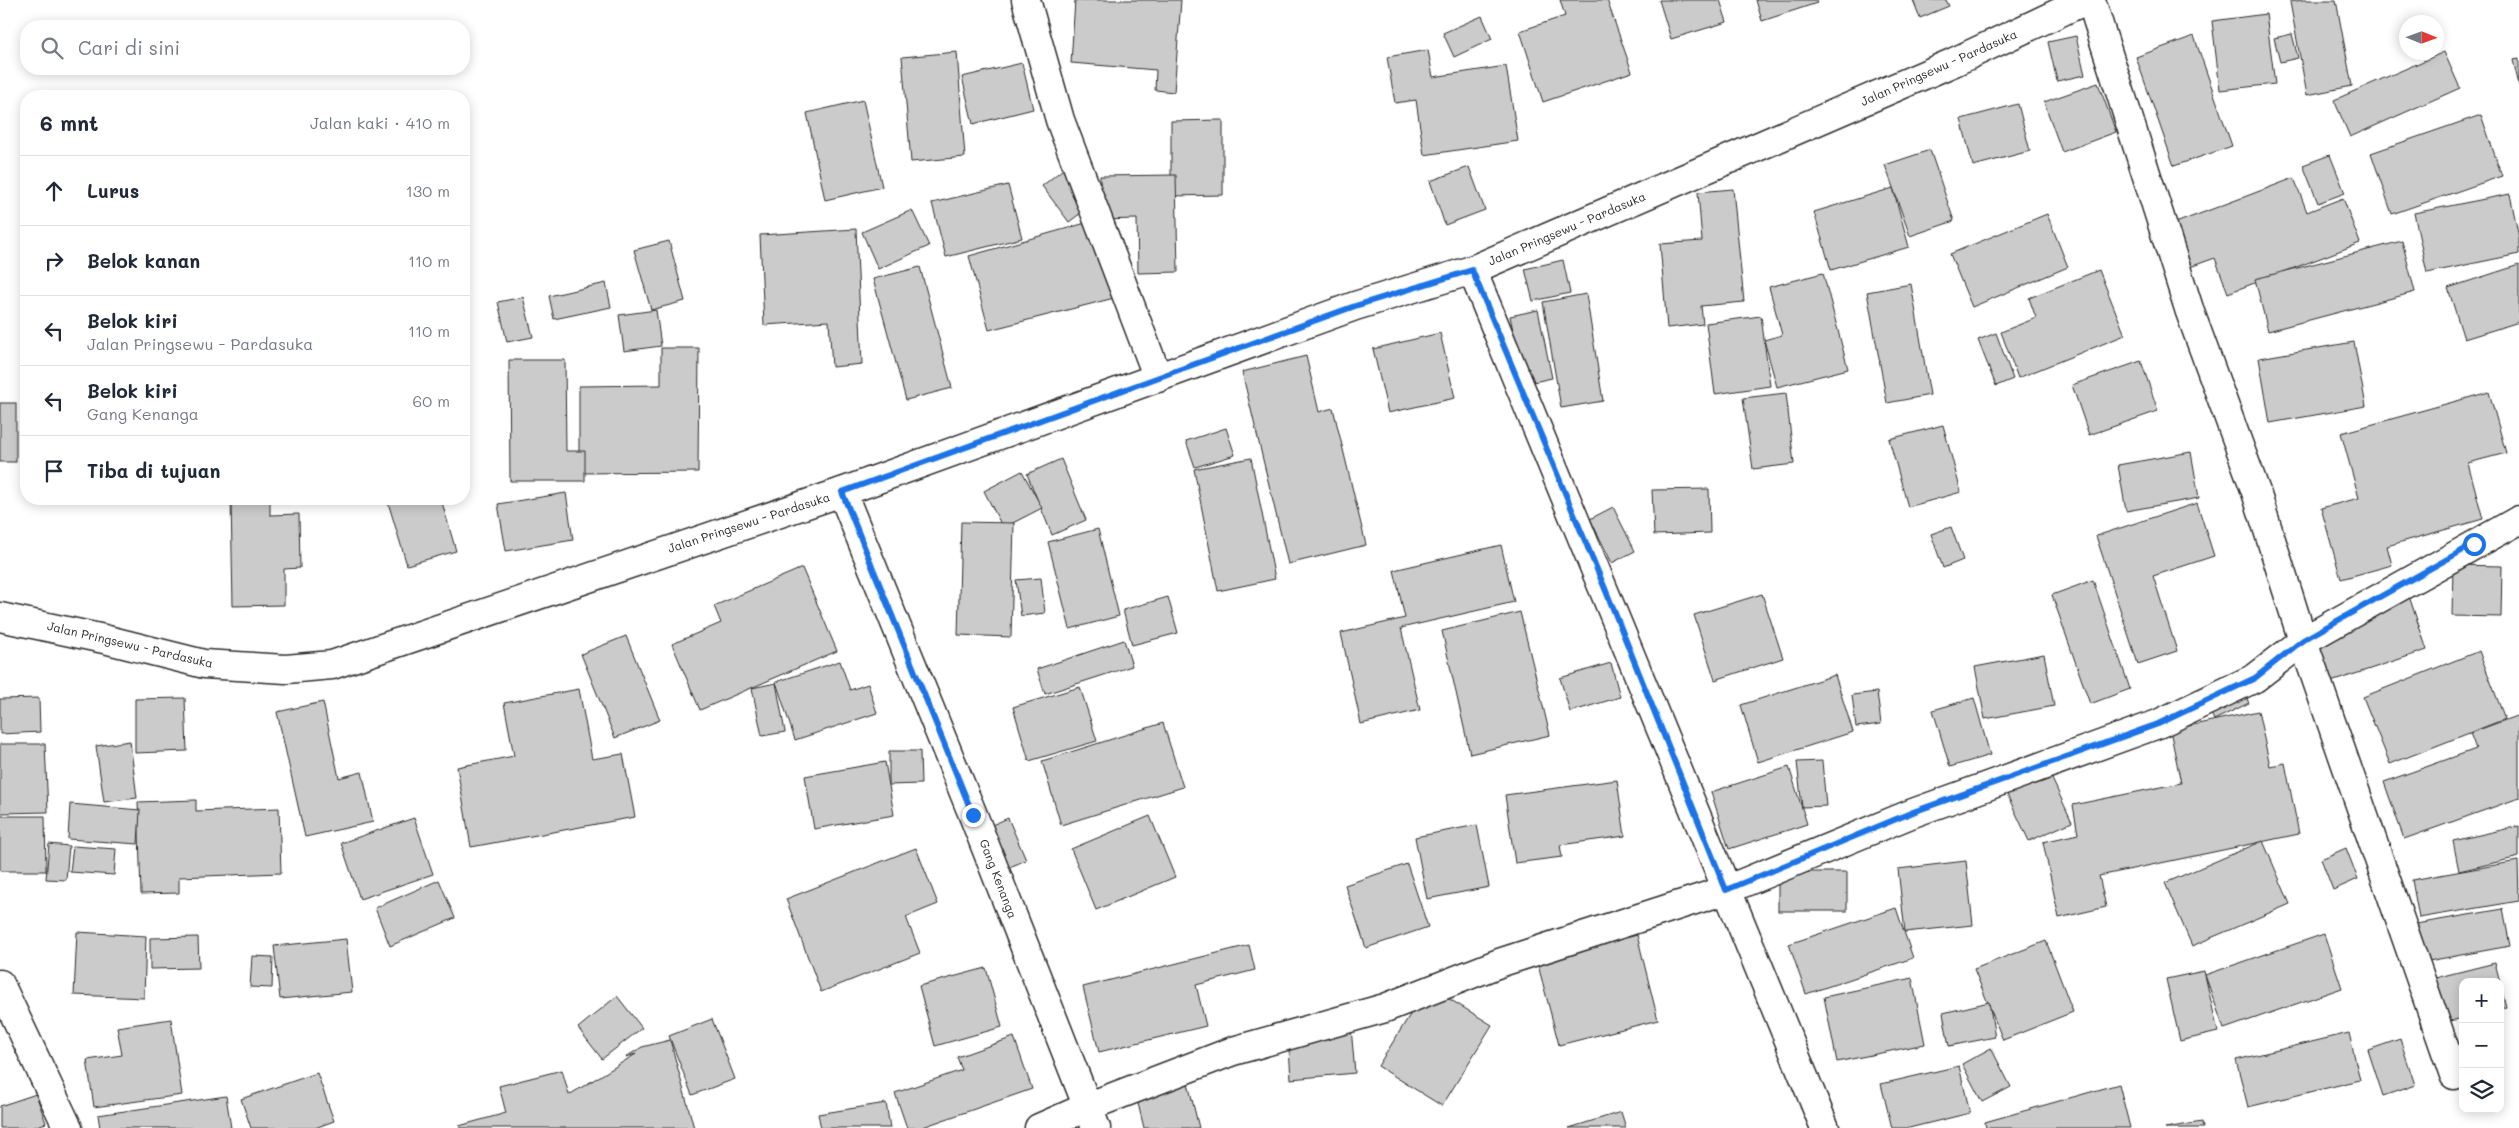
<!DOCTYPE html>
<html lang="id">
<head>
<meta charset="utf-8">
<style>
  :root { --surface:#fff; --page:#f6f6f7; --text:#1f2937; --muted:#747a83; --line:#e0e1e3 }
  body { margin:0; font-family:Mali,sans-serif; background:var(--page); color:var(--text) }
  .controls { position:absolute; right:15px; bottom:15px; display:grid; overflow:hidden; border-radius:10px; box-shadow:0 2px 12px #0003 }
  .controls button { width:45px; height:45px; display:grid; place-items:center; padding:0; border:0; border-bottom:1px solid var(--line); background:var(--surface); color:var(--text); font:25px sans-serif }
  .compass { position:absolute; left:2399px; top:15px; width:45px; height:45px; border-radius:50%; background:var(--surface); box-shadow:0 2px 12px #0003; rotate:91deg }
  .stop { position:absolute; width:15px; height:15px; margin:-11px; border:4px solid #1a73e8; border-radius:50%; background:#fff }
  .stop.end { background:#1a73e8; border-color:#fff; box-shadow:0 1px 5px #0008 }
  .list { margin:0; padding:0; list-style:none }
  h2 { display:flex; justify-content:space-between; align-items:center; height:65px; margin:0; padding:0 20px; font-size:21px }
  h2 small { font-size:16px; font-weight:400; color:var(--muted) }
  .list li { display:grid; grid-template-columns:32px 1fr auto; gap:15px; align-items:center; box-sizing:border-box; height:70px; padding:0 20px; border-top:1px solid var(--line) }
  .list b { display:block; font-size:19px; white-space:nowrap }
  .list p { margin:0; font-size:16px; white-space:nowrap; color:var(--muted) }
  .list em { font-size:16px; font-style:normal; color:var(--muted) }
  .icon { flex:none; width:28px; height:28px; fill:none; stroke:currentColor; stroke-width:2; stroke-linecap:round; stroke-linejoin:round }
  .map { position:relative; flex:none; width:2519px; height:1128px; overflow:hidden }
  .search { position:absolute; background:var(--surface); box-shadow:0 2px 12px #0003; left:20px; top:20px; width:450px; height:55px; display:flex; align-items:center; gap:12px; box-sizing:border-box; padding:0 18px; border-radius:20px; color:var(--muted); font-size:19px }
  .panel { position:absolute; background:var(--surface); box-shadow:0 2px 12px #0003; left:20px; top:90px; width:450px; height:415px; border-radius:20px }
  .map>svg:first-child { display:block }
  .building { fill:#cbcbcb; stroke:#2b2b2b }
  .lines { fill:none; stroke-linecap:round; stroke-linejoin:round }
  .minor-casing { stroke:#2b2b2b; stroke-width:31 }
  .primary-casing { stroke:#2b2b2b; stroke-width:31 }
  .minor { stroke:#fff; stroke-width:28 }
  .primary { stroke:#fff; stroke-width:28 }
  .route { stroke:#1a73e8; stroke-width:6 }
  .labels { text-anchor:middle; stroke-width:4.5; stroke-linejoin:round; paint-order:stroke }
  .street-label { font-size:12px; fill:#2b2b2b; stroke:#fff }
</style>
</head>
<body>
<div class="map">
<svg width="2519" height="1128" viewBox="0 0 2519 1128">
  <rect width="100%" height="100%" fill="#fff"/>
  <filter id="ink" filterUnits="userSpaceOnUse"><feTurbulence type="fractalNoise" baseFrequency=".02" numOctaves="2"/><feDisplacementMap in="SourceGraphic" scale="10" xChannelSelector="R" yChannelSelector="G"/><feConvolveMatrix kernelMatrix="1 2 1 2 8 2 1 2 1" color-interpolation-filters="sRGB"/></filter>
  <g filter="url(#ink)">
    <g class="building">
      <path d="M1075,0H1181L1174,92L1155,90L1156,70L1071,63Z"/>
      <path d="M1560,0H1607L1632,72L1543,102L1520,31L1565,16Z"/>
      <path d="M1659,0H1720L1727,22L1671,39Z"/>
      <path d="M1756,0H1816L1817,3L1762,21Z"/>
      <path d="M1913,0H1946L1949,6L1920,18Z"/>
      <path d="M2302,0H2336L2352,86L2307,95L2290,2Z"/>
      <path d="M2266,14L2275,84L2220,90L2212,21Z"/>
      <path d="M1482,16L1492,39L1454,57L1443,33Z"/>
      <path d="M2292,34L2298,58L2280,62L2274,38Z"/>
      <path d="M2076,36L2085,75L2057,81L2048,42Z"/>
      <path d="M2194,36L2232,146L2174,166L2136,57Z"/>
      <path d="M1428,50L1433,77L1506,66L1518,141L1424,155L1416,100L1395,103L1387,57Z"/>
      <path d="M957,52L965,157L911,162L902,57Z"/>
      <path d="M2444,52L2460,88L2350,137L2334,100Z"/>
      <path d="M2519,59V85L2513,60Z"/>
      <path d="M1022,63L1033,109L973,124L962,77Z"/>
      <path d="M2098,83L2116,132L2062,152L2044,102Z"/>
      <path d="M863,100L882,187L825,200L807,113Z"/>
      <path d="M2018,104L2030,151L1973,166L1961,119Z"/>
      <path d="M2481,115L2502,176L2392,214L2371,153Z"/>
      <path d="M1223,120V195L1171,196V121Z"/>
      <path d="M1930,150L1954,221L1910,236L1885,165Z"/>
      <path d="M2330,155L2345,193L2318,203L2303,165Z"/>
      <path d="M1067,166L1094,203L1069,222L1042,186Z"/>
      <path d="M1469,167L1485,210L1445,225L1430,181Z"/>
      <path d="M1176,175L1178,272L1138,273L1137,219L1100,220V176Z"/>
      <path d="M2294,178L2307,212L2343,198L2360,243L2228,293L2215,258L2190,267L2173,224Z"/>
      <path d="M1008,185L1022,238L946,257L932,203Z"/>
      <path d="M1893,188L1909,247L1831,270L1814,212Z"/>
      <path d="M1733,189L1744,302L1701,306L1703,324L1667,328L1660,244L1702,241L1698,192Z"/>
      <path d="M2510,194L2519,238V254L2427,273L2414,213Z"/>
      <path d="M912,210L929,246L878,269L862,232Z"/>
      <path d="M2047,214L2068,267L1972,307L1950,254Z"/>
      <path d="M1100,219L1122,296L989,330L969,256Z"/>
      <path d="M856,229L862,364L832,367L829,321L764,325L760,235Z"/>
      <path d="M669,241L685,301L651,310L634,250Z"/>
      <path d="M2402,241L2415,292L2268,331L2255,279Z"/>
      <path d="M1563,260L1570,293L1533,301L1525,269Z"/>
      <path d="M2519,265V322L2464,339L2448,288Z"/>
      <path d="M920,267L952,388L906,400L873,279Z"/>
      <path d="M2099,270L2125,335L2018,378L2001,332L2036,318L2029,298Z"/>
      <path d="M1823,273L1848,369L1777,387L1764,340L1782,335L1769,287Z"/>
      <path d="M606,283L611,307L554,319L549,296Z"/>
      <path d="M1911,284L1930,395L1887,403L1867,292Z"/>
      <path d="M1586,294L1603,401L1561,408L1543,302Z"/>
      <path d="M523,297L533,337L507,342L498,302Z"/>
      <path d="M656,310L661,346L624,351L619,315Z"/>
      <path d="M1538,310L1552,378L1524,384L1510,316Z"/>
      <path d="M1761,316L1770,386L1715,394L1706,323Z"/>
      <path d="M1440,333L1455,398L1388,413L1373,349Z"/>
      <path d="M1996,333L2013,379L1996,386L1978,340Z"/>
      <path d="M2354,342L2366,406L2270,423L2259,358Z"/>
      <path d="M661,348H699L698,472L579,473V386L661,385Z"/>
      <path d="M1306,356L1319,412L1333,408L1366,545L1288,564L1242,372Z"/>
      <path d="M509,360H565L566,451H585V481H510Z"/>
      <path d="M2141,361L2158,411L2089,435L2072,385Z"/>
      <rect x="25" y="377" width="1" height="46"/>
      <path d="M2489,392L2506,453L2468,463L2483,519L2387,546L2392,565L2341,579L2321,508L2359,498L2341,433Z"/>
      <path d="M1786,393L1794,464L1753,469L1743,398Z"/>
      <rect x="0" y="403" width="16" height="59"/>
      <path d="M1943,425L1961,492L1908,507L1889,439Z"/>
      <rect x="22" y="427" width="4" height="62"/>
      <path d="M1226,428L1235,455L1195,467L1186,441Z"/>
      <path d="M2191,452L2199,498L2126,511L2118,465Z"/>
      <path d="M1251,458L1275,579L1218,591L1194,469Z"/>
      <path d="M1061,459L1086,520L1052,535L1027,474Z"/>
      <path d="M1022,471L1042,508L1003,528L984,491Z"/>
      <path d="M1709,489L1710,533L1654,535L1652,490Z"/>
      <path d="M566,493L573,540L506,551L498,504Z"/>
      <path d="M231,499H270V515L299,514L300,568L284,569V605L233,606Z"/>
      <path d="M387,499H441L456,551L407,565Z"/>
      <path d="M2197,503L2214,556L2153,576L2177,651L2138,664L2096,536Z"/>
      <path d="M1613,507L1635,551L1612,563L1590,519Z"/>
      <path d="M961,522L1014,523L1011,637L958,635Z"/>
      <path d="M1951,527L1963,560L1943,568L1931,534Z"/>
      <path d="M1098,529L1119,616L1070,629L1048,542Z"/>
      <path d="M1501,545L1514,602L1401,628L1420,710L1361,724L1341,633L1405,618L1394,570Z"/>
      <path d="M2453,565L2502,566L2501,617L2452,616Z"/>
      <path d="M802,568L837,651L700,710L672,644L721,623L714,606Z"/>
      <path d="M1041,578L1045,613L1021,616L1016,580Z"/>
      <path d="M2093,580L2130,689L2090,704L2052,595Z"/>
      <path d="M2407,590L2427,650L2322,685L2303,626Z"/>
      <path d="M1762,594L1783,658L1715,680L1694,615Z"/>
      <path d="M1168,597L1178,633L1132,645L1123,610Z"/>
      <path d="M1520,612L1550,735L1470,754L1442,631Z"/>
      <path d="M626,636L660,720L615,738L581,654Z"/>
      <path d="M1124,640L1132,666L1045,694L1037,669Z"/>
      <path d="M2479,651L2505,719L2390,764L2363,697Z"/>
      <path d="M2044,654L2054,706L1985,719L1975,667Z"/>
      <path d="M840,661L850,690L868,684L877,713L795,740L776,682Z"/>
      <path d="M1611,663L1620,697L1570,712L1560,678Z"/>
      <path d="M1835,675L1853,732L1758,762L1741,705Z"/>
      <path d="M776,683L785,732L762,736L752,688Z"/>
      <path d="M2240,684L2249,703L2214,720L2205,701Z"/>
      <path d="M1080,687L1097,741L1029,761L1013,707Z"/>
      <path d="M579,689L592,759L623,754L635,817L471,847L457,767L514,756L504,703Z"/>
      <path d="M1877,692L1881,724L1856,727L1852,695Z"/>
      <path d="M39,698L40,732L0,734V699Z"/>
      <path d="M185,698L187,751L135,753V699Z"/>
      <path d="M1974,698L1990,755L1950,767L1933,710Z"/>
      <path d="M323,702L339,778L362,772L373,822L305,837L277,712Z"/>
      <path d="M2258,711L2270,766L2285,763L2299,834L2099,876L2106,907L2059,918L2043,842L2078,834L2073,805L2181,783L2170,730Z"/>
      <path d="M2519,715V798L2404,839L2384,782L2476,749L2470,733Z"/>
      <path d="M1163,723L1183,787L1061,825L1042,761Z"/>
      <path d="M130,741L137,798L104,802L96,746Z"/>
      <path d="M0,744H45L48,812L0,813Z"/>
      <path d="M889,751H920L921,784L889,785Z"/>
      <path d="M1822,761L1826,806L1802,807L1797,762Z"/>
      <path d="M885,762L894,815L814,829L805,776Z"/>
      <path d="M1789,767L1807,824L1729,849L1711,792Z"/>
      <path d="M2047,768L2072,822L2029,841L2004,788Z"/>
      <path d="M1617,780L1625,836L1560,845L1562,857L1515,863L1505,795Z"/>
      <path d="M196,800V811L279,808L281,873L179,877V893L141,894L138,802Z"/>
      <path d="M70,804L140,810L138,844L68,839Z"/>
      <path d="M0,816H45L46,871H0Z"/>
      <path d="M1150,816L1175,877L1096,910L1071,849Z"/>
      <path d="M414,818L433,874L360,899L341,843Z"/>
      <path d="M1008,818L1026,860L1003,870L985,828Z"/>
      <path d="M1477,825L1489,887L1427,899L1415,837Z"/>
      <path d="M2519,826V857L2459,871L2453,841Z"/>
      <path d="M2263,841L2290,904L2192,946L2165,883Z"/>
      <path d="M49,844L69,846L66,880L46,879Z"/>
      <path d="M73,846L116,849L114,875L70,872Z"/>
      <path d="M916,848L938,904L906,917L920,953L821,992L786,899Z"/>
      <path d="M2346,848L2358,879L2333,890L2321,859Z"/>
      <path d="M1966,861L1973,925L1905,932L1898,869Z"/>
      <path d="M2518,861L2519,901L2419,918L2412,880Z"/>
      <path d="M1407,864L1428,927L1366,948L1345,885Z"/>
      <rect x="1778" y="872" width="69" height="39"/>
      <path d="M439,880L455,918L390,946L375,908Z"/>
      <path d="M1896,908L1913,958L1806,994L1789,944Z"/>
      <path d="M2503,909L2510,946L2423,962L2416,924Z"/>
      <path d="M77,932L146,936L144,998L74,995Z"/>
      <path d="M2324,934L2342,988L2224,1029L2205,975Z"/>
      <path d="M1637,935L1658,1020L1559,1045L1537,961Z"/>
      <path d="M198,937L199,968L150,969V938Z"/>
      <path d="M346,939L352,992L280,999L274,946Z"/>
      <path d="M2046,941L2073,1012L2003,1040L1974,969Z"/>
      <path d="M1249,945L1255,970L1196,985L1206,1026L1099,1052L1083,987Z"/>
      <path d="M252,956L273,957L272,988L250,987Z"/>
      <path d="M2495,963L2500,982H2463V1018L2421,1028L2411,984Z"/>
      <path d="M986,968L1002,1027L935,1046L919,986Z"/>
      <path d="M2204,971L2218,1032L2180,1041L2166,979Z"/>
      <path d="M1912,978L1925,1044L1837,1062L1824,997Z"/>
      <path d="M2500,983L2506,1007L2500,1009Z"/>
      <path d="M1428,986L1492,1025L1442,1106L1378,1066Z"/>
      <path d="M617,996L642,1028L602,1059L578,1028Z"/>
      <path d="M1989,1002L1995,1037L1949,1046L1943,1013Z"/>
      <path d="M171,1019L182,1095L94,1107L87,1060L122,1055L117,1027Z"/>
      <path d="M712,1019L735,1079L692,1095L669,1036Z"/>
      <path d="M1351,1028L1355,1073L1291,1079L1288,1033Z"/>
      <path d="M2349,1033L2360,1080L2248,1107L2236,1060Z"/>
      <path d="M1014,1037L1032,1089L920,1128H907L895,1093L962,1070L957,1057Z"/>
      <path d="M2400,1039L2415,1085L2383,1096L2368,1050Z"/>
      <path d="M670,1040L694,1128H461L459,1126L506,1113L499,1086L562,1070L569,1095L636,1054L626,1057L642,1047Z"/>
      <path d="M1991,1048L2011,1087L1982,1102L1962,1064Z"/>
      <path d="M1959,1066L1970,1113L1909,1128H1892L1881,1084Z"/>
      <path d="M317,1073L334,1121L315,1128H251L241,1099Z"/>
      <path d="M1188,1083L1199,1128H1144L1136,1095Z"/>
      <path d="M2119,1084L2130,1128H1986L1985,1122Z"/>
      <path d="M36,1094L46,1123L31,1128H0V1106Z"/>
      <path d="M226,1096L231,1128H100L98,1115Z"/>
      <path d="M886,1103L890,1128H821L818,1114Z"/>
      <path d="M1621,1112L1626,1128H1569Z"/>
      <path d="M2202,1122L2203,1128H2165Z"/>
    </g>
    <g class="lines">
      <g class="minor-casing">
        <g id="minor">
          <path d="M1026,0L1060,120L1158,378"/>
          <path d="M2091,0L2190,312L2256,492L2303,641L2454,1075"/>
          <path d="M1472,270L1825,1128"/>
          <path d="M842,492L973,815L1096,1128"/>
          <path d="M0,984L68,1128"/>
          <path d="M1039,1128L1087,1107L1233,1051L1385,1008L1502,962L1726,890L1913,813L2158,724L2255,678L2303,641L2519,520"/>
        </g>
      </g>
      <g class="primary-casing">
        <path id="primary" d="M0,617L104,639L204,664L286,669L332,665L842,492L1355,306L1472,270L1954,62L2086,0"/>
      </g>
      <use href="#minor" class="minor"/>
      <use href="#primary" class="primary"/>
    </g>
  </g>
  <g class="lines" filter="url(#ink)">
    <path class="route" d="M973,815L842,492L1355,306L1472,270L1606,591L1726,890L1913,812L2158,724L2255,678L2303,640L2474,544"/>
  </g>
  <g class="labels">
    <g class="street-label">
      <text transform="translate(1939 68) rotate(-24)" y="4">Jalan Pringsewu - Pardasuka</text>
      <text transform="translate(1567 229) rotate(-23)" y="4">Jalan Pringsewu - Pardasuka</text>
      <text transform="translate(749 523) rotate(-18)" y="4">Jalan Pringsewu - Pardasuka</text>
      <text transform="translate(130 645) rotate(13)" y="4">Jalan Pringsewu - Pardasuka</text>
      <text transform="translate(998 879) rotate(69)" y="4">Gang Kenanga</text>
    </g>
  </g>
</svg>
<div class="controls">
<button>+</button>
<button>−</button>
<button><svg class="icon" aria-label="layers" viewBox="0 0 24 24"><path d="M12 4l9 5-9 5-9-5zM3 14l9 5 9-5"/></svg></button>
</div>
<svg class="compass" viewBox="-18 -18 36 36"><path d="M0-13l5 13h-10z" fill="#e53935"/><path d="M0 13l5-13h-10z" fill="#747a83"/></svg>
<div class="stop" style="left:2474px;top:544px"></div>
<div class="stop end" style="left:973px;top:815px"></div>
<div class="search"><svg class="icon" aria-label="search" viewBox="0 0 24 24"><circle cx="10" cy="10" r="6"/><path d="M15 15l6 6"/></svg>Cari di sini</div>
<section class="panel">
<h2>6 mnt<small>Jalan kaki · 410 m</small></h2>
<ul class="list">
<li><svg class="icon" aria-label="ahead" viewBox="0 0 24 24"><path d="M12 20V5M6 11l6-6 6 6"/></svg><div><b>Lurus</b></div><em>130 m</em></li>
<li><svg class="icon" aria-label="right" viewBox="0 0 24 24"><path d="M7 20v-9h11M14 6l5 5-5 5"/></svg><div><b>Belok kanan</b></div><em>110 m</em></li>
<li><svg class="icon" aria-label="left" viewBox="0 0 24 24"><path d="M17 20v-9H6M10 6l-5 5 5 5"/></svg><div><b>Belok kiri</b><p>Jalan Pringsewu - Pardasuka</p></div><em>110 m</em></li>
<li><svg class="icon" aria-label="left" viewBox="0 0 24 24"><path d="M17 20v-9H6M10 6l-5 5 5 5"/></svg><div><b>Belok kiri</b><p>Gang Kenanga</p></div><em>60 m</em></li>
<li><svg class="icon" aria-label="arrive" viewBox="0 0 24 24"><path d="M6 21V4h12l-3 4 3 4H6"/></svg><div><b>Tiba di tujuan</b></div></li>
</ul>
</section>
</div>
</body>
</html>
